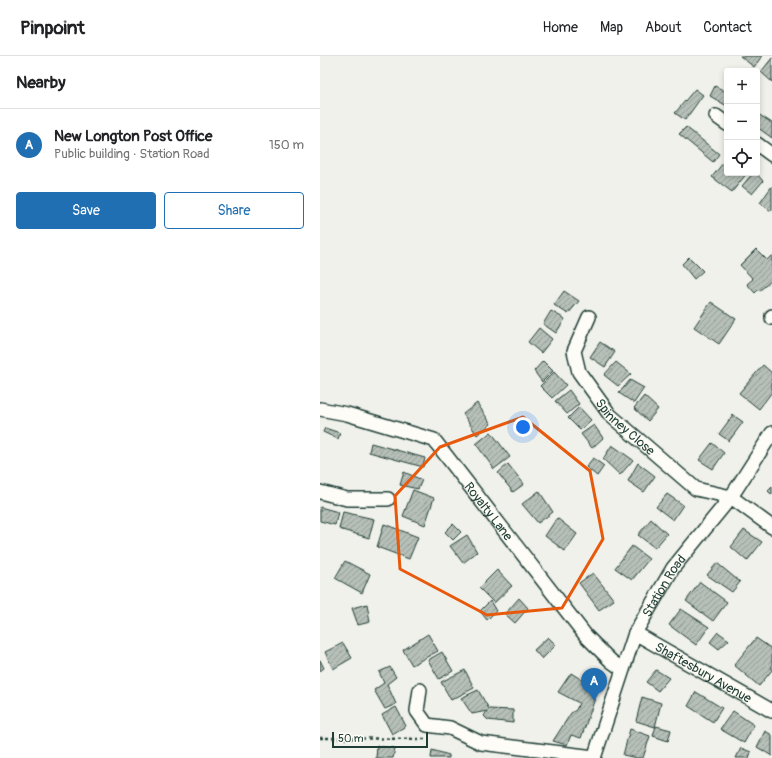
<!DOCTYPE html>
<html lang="en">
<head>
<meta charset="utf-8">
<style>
  :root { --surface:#fff; --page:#f6f6f6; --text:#202124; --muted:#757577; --line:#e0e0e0; --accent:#1f6fb2 }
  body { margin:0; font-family:Pangolin,sans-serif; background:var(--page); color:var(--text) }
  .controls { position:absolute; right:12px; top:12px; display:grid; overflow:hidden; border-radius:4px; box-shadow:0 2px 6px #0003 }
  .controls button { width:36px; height:36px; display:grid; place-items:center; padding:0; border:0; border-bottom:1px solid var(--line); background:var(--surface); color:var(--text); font:20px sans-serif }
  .scale { position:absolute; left:12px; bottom:10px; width:96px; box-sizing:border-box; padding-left:4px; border:2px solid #1f3d34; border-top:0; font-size:11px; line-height:14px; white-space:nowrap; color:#1f3d34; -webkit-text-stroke:3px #fdfcf7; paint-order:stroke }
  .you { position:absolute; left:203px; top:371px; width:14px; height:14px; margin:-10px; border:3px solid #fff; border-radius:50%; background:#1a73e8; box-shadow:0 0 0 6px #1a73e833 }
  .badge { display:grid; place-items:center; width:26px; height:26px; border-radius:50%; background:var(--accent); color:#fff; font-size:13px; font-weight:700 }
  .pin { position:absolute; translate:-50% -33px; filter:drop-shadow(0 1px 2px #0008) }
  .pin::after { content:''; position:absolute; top:21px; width:14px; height:12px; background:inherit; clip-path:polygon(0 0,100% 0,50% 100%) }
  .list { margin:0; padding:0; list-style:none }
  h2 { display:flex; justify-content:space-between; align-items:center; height:52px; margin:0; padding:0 16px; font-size:17px }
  h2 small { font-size:13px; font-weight:400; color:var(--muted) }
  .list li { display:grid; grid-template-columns:26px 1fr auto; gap:12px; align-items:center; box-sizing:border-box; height:72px; padding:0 16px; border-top:1px solid var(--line) }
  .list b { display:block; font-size:15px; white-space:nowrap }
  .list p { margin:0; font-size:13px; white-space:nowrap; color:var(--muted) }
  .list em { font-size:13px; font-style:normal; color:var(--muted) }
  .actions { display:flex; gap:8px; padding:12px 16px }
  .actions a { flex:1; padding:9px 0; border:1px solid var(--accent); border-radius:4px; text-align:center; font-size:14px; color:var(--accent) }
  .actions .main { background:var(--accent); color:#fff }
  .icon { flex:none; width:22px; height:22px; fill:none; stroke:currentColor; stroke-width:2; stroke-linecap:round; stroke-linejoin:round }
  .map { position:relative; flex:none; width:452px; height:702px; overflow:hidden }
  header { display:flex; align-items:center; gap:24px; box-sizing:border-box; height:56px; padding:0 20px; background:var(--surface); border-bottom:1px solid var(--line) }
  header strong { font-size:19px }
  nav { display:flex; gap:22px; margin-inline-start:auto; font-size:14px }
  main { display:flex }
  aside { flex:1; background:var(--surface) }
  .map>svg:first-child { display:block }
  .building { fill:url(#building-hatch); stroke:#1f3d34 }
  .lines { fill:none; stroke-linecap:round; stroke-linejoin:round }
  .minor-casing { stroke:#1f3d34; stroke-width:16 }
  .path { stroke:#1f3d34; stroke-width:2.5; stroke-dasharray:3 3; stroke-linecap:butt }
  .minor { stroke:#fdfcf7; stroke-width:13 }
  .marked { fill:none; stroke:#e8590c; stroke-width:3; stroke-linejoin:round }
  .labels { text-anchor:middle; stroke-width:4; stroke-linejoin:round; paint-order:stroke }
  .street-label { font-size:13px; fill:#1f3d34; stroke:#fdfcf7 }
</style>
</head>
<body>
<header>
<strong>Pinpoint</strong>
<nav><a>Home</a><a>Map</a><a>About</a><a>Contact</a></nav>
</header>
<main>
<aside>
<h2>Nearby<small></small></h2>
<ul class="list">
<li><span class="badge">A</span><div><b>New Longton Post Office</b><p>Public building · Station Road</p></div><em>150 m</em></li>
</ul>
<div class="actions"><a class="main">Save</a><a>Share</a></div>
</aside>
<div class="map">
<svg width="452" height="702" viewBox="0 0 452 702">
  <defs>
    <pattern id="building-hatch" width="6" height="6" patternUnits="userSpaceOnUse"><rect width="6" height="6" fill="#b6bfb8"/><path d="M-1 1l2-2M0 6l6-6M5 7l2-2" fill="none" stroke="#939c96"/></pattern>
  </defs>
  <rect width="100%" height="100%" fill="#f0f1eb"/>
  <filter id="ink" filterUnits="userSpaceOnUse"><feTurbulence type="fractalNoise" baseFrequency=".025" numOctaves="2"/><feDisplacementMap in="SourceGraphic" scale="8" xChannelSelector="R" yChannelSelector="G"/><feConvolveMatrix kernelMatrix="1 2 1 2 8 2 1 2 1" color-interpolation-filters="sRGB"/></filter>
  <g filter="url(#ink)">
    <g class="building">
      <path d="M420,0H442L434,11Z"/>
      <path d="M452,2V26L441,16Z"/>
      <path d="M395,30L407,36V50L390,40Z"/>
      <path d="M375,33L383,39L365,64L355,57Z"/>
      <path d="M438,58L452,67V82L437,71V60Z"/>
      <path d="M366,71L399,98L393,106L359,78Z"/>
      <path d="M407,102V117H427L412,136L392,121Z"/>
      <path d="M433,117H436L443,125L432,138L422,130Z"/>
      <path d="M452,130V153L451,155L440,147Z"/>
      <path d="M436,193L447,204L452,199V224L439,235L438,234L435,237L427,228L433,223L420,209Z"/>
      <path d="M369,201L383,215L374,223L362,208Z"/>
      <path d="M244,235L259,245L248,258L234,249Z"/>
      <path d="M391,246L416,263L399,288L374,271Z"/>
      <path d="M231,255L245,263L236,277L223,268Z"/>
      <path d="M219,272L232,283L221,297L208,286Z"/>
      <path d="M280,286L295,296L285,311L270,301Z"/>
      <path d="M223,305L233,315L222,326L214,315Z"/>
      <path d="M296,306L311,318L298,330L284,319Z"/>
      <path d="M443,309L452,317V336L439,353L419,337Z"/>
      <path d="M234,316L246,329L232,342L220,330Z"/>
      <path d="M310,324L324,332L314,347L299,337Z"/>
      <path d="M249,334L259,348L247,358L235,345Z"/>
      <path d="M324,340L338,353L328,365L314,352Z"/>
      <path d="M157,347L171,368L157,379L143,358Z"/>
      <path d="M259,351L271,364L260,374L248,362Z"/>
      <path d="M413,359L423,366L409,385L399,378Z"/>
      <path d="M274,369L283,382L272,392L261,378Z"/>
      <path d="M5,372L20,377L18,383L3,376Z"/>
      <path d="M171,376L190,401L174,413L156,388Z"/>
      <path d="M51,387L105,402L103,411L49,396Z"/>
      <path d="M392,387L404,397L393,413L379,404Z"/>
      <path d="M292,389L313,404L300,419L283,403Z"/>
      <path d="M273,402L284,410L277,420L266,411Z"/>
      <path d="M318,407L335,420L324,436L308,425Z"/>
      <path d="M188,408L204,428L193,436L178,417Z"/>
      <path d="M84,416L102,424L98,433L80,429Z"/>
      <path d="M452,431V439L448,435Z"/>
      <path d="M93,434L114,442L105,469L83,460Z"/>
      <path d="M219,435L233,456L218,467L202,448Z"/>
      <path d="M347,438L363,449L353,464L336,451Z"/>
      <path d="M0,451L18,456L15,469L0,465Z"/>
      <path d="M23,456L54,463L49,482L19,473Z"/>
      <path d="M237,462L257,478L245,495L225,480Z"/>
      <path d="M331,463L347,478L335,492L318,479Z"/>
      <path d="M64,468L98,481L89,503L57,491Z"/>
      <path d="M133,468L141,476L133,484L125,476Z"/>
      <path d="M424,474L442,486L427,505L411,491Z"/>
      <path d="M147,479L157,496L143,507L130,490Z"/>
      <path d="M312,490L329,503L312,524L295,512Z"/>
      <path d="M25,505L50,518L42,537L15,522Z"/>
      <path d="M397,507L420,526L412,536L387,519Z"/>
      <path d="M177,514L192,530L174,547L159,532Z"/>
      <path d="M273,517L294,544L279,554L259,527Z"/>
      <path d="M380,526L407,546L393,565L366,545Z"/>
      <path d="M199,542L208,552L195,567L185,558Z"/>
      <path d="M170,545L176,555L167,564L160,555Z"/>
      <path d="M47,548L50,566L38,569L32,552Z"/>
      <path d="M361,553L389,571L376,589L349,569Z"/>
      <path d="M398,576L409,584L399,593L390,586Z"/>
      <path d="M108,578L118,595L92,609L83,594Z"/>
      <path d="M228,581L236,589L222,603L214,594Z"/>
      <path d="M436,582L452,593V614L439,630L414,609Z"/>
      <path d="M23,587L32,602L13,613L5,596Z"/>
      <path d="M122,596L133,615L119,623L108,604Z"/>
      <path d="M0,604L4,612L0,615Z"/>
      <path d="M70,611L76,621L67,628L76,648L65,653L54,634L64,627L59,616Z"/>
      <path d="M145,614L154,632L131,644L121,626Z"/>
      <path d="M336,614L349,622L338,635L326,626Z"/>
      <path d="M251,617L278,634L261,682L251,679L247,689L233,685L251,657L256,654L259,647L238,636Z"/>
      <path d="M158,634L169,653L193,654V667L168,664L164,660L167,655L152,658L141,642Z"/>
      <path d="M376,636L402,652L393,666L368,650Z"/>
      <path d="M322,641L341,647L335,671L316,665Z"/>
      <path d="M76,651L86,670L72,678L62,659Z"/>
      <path d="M413,655L434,669L424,687L400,673Z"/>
      <path d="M336,670L351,674L348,685L333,680Z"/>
      <path d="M310,673L330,680L323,702H317L303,699Z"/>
      <path d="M445,675L452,679V700L437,691Z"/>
      <path d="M57,690L75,692L73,702H56Z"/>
      <path d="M421,692L431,696L429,702H416Z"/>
      <path d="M112,694L129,699V702H111Z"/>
    </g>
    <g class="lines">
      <g class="minor-casing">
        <g id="minor">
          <path d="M396,60L407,68"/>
          <path d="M437,88L452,99"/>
          <path d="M452,260V262"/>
          <path id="s1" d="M269,261L254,295L259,316L290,359L376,433L411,441L452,471"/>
          <path id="s2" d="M0,353L27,358L114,384L266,580L291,605L302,613"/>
          <path d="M0,436L27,443H68"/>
          <path id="s3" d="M315,577L452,655"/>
          <path d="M100,634L97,655L107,669L130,672L161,687L274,701"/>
          <path id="s4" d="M274,702L315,577L353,512L411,441L452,377"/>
        </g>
      </g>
      <path class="path" d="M0,682L106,683"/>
      <use href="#minor" class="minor"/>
    </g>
  </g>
  <path class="marked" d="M203,361L270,415L283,483L242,552L167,559L80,513L75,440L120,391Z"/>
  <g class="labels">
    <g class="street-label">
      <text dy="5" stroke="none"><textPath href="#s1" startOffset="131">Spinney Close</textPath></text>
      <text dy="5" stroke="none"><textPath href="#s2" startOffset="208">Royalty Lane</textPath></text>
      <text dy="5" stroke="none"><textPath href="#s4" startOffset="187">Station Road</textPath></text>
      <text dy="5" stroke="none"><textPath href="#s3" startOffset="79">Shaftesbury Avenue</textPath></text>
    </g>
  </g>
</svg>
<div class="controls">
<button>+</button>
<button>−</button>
<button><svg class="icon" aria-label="locate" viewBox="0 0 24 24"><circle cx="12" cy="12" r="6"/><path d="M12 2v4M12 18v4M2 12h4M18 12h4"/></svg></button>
</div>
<div class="scale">50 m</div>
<div class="you"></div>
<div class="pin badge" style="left:274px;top:645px">A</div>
</div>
</main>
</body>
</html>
